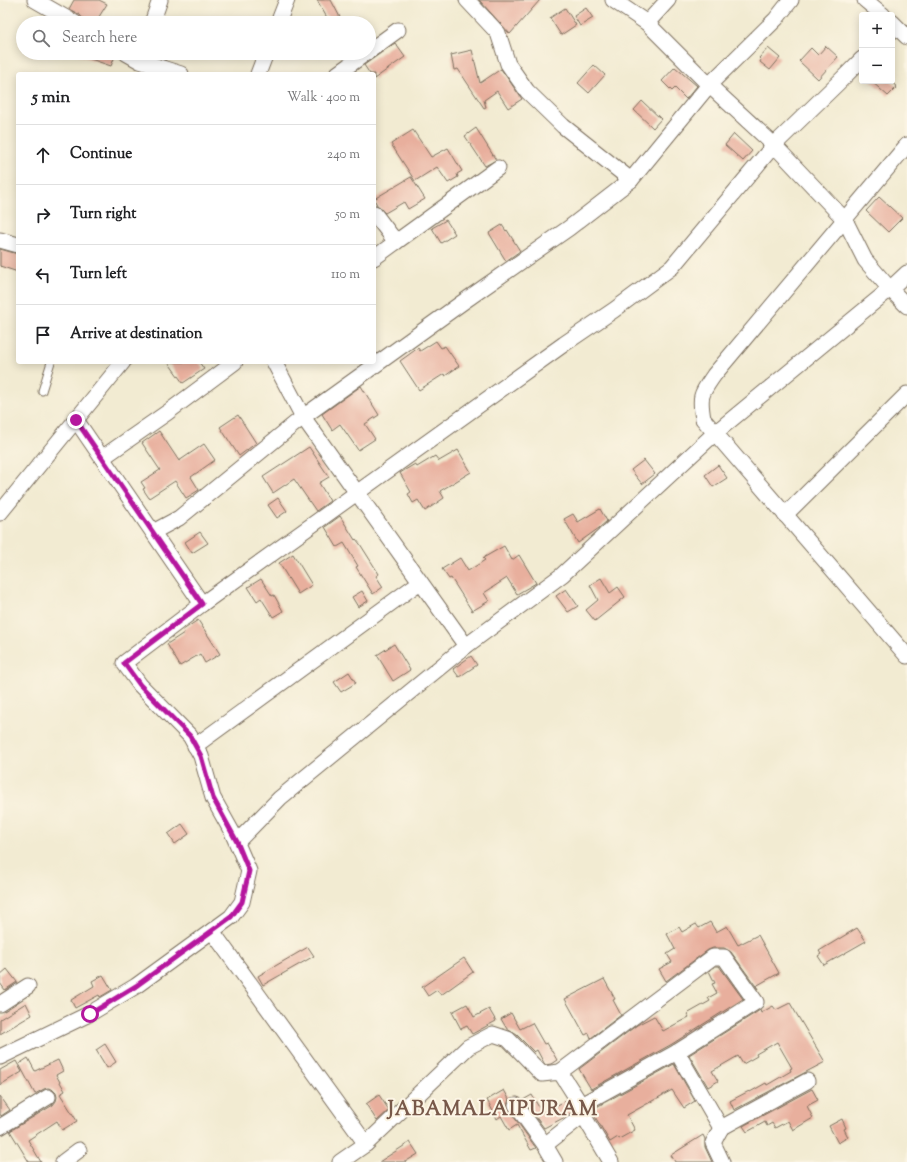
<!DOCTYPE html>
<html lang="en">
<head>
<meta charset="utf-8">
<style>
  :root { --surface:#fff; --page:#f2f2f2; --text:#202124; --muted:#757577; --line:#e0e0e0 }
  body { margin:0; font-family:"Sorts Mill Goudy",serif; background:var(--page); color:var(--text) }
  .controls { position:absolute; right:12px; top:12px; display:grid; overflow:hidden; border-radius:4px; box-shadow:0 2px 10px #0003 }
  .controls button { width:36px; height:36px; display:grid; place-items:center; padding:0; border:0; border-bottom:1px solid var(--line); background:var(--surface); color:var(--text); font:20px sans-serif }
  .stop { position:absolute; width:12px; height:12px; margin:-9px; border:3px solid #b5179e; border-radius:50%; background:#fff }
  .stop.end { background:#b5179e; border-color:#fff; box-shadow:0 1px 4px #0008 }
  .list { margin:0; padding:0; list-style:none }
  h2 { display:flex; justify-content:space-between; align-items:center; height:52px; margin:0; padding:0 16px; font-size:17px }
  h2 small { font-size:13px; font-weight:400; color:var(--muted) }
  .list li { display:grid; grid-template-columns:26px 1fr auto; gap:12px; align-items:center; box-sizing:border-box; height:60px; padding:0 16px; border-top:1px solid var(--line) }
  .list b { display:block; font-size:15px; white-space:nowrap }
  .list em { font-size:13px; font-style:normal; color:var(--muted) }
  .icon { flex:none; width:22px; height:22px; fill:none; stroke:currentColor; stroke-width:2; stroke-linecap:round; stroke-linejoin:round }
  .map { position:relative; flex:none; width:907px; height:1162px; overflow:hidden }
  .search { position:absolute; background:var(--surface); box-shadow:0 2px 10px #0003; left:16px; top:16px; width:360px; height:44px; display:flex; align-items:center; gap:10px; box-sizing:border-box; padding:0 14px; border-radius:22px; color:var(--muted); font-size:15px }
  .panel { position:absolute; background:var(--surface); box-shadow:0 2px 10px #0003; left:16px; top:72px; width:360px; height:292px; border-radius:4px }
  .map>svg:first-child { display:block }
  .building { fill:#e8af9d }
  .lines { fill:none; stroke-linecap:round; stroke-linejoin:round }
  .service-casing { stroke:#7b6e5d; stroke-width:9 }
  .minor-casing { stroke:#7b6e5d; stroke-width:17 }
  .service { stroke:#fff; stroke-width:7 }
  .minor { stroke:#fff; stroke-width:15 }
  .route { stroke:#b5179e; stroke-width:5 }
  .labels { text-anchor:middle; stroke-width:4; stroke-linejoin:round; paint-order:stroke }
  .district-label { font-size:20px; font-weight:bold; letter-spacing:1px; fill:#78594a; stroke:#fcf5e5 }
</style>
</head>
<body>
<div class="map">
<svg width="907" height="1162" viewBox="0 0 907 1162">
  <rect width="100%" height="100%" fill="#fcf5e5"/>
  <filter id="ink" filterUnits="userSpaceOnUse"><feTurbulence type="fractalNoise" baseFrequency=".025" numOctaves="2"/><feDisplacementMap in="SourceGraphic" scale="8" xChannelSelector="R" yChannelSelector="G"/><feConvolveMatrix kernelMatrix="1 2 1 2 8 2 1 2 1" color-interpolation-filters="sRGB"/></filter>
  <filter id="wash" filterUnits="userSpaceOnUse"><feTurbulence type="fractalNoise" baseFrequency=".012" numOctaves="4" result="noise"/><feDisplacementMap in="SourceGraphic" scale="16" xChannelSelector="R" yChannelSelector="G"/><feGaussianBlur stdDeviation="0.9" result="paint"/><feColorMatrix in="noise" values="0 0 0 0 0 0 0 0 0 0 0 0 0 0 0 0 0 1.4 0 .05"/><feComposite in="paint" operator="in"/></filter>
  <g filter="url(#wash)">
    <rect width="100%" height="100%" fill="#f2ebd2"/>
    <g id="blocks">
      <g class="building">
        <path d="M74,0H99L107,4L95,23H84L83,19L80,15L69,9Z"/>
        <path d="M317,0H331L343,23H330Z"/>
        <path d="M479,0H540L510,34Z"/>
        <path d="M565,8L576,25L561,35L550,18Z"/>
        <path d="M586,8L593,18L580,26L574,16Z"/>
        <path d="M395,43L405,57L374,79V74H370L364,65Z"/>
        <path d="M826,46L838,57L818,79L799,61L811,48L818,55Z"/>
        <path d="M768,48L780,58L770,70L760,62L761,60L759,58Z"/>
        <path d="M472,50L480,83L501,69L522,99L508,108L497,91L484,100L486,107L484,108L458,69L454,70L451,55Z"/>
        <path d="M80,53H105L115,56L111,66L79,55Z"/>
        <path d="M155,53L167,55L166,60L154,56Z"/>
        <path d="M594,65L605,75L589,93L578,83Z"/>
        <path d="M675,67L697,86L686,99L675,88L672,91L662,81Z"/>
        <path d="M871,81H890L897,87L888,96Z"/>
        <path d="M642,101L661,119L653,128L634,110Z"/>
        <path d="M476,128L496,160L485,166L465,136Z"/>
        <path d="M413,130L431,157L448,148L462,171L457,174L458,177L448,183L437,167L415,181L391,144Z"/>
        <path d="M734,134L752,151L743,161L725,145Z"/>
        <path d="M411,177L425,199L408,209L404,202L385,213L377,205L374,199Z"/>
        <path d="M879,197L902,218L888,232L866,211Z"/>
        <path d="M446,220L455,234L441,243L432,228Z"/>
        <path d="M502,225L506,231L507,230L520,251L506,261L489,233Z"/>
        <path d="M0,249L18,254V272L0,266Z"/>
        <path d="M436,341L441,348L445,346L459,366L445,376L444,374L419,390L400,361L418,348L420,351Z"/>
        <path d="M168,362H199L204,369L183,383Z"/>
        <path d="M361,386L379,415L365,424L375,439L358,450L340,424L332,430L322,414Z"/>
        <path d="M238,415L256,443L239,456L220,427Z"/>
        <path d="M159,431L179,461L204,444L215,460L191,477L199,490L186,498L175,481L149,498L143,489L145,488L141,482L160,470L142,443Z"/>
        <path d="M309,447L329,477L319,483L330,501L316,511L294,479L273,493L263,477Z"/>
        <path d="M458,450L471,472L440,491L444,498L425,511L418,500L413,503L408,494L411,492L400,473L415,464L417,467L435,456L439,461Z"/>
        <path d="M644,460L655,474L642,484L631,470Z"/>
        <path d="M718,465L727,478L713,487L705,475Z"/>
        <path d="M278,498L287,511L277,518L268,505Z"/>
        <path d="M600,509L607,521L599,528L578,543L564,519L573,514L578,522Z"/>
        <path d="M340,516L355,540L356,539L360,544L379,574L376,576L383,587L373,594L356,567L358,566L344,543L337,547L325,527Z"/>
        <path d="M200,532L208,543L192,553L185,542Z"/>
        <path d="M504,546L512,560L519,555L536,583L517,594L507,578L484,593L489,601L472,611L451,578L449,579L442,569L460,558L468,571L485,560L483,558Z"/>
        <path d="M293,554L312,585L298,594L279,563Z"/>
        <path d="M601,578L610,593L618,587L625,597L595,621L586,610L598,600L590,585Z"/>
        <path d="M261,579L272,596L274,595L283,611L273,617L261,598L257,601L248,587Z"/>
        <path d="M566,589L578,606L568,612L556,596Z"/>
        <path d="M362,591L368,601L358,607L352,597Z"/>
        <path d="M198,620L220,654L205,663L200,654L180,666L167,644L184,633L183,630Z"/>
        <path d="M394,644L410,670L393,681L377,655Z"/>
        <path d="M471,656L477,665L459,677L453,669Z"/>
        <path d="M349,672L356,683L341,692L334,682Z"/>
        <path d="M182,824L189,834L175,844L168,834Z"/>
        <path d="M710,922L716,932L727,926L738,945L758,935L779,973L756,986L758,989L731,952L724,948H713L708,950L666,981L659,969L672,962L667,954L675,949L667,934L679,927L682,932L696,924L699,928Z"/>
        <path d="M857,928L866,941L824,965L818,956L821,954L819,951Z"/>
        <path d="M308,947L314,956L263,985L258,976Z"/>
        <path d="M464,958L473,972L441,995L437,990L428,996L422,987Z"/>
        <path d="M716,966H719L743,999L672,1044L591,1089L579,1069L637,1025L654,1016L663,1031L689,1017L687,1014L710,1001L708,998L717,993L712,984L715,983L709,971Z"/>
        <path d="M7,969L17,982L5,990L0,983V975Z"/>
        <path d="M103,975L112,990L100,997L99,995L75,1008L71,1000L94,986L92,981Z"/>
        <path d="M604,979L615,999L613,1000L621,1015L591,1038L589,1033L585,1035L565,999Z"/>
        <path d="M26,1003L32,1015L0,1034V1019Z"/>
        <path d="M790,1003L825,1062L734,1110L730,1101L749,1091L750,1092L766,1083L767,1085L791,1071L790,1069L792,1068L777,1042L756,1054L757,1056L743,1064L738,1056L712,1071L718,1081L708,1087L689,1055L760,1010L761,1013L773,1006L776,1010Z"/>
        <path d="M467,1004L474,1017L489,1009L496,1021L472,1034L467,1026L461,1029L452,1012Z"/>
        <path d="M511,1013L520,1029L532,1023L544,1044L547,1043L557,1060L551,1064L545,1065L537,1050L534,1052L517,1035L507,1029L501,1019Z"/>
        <path d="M105,1044L116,1062L107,1068L96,1050Z"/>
        <path d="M28,1058L35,1071L58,1060L63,1071L56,1075L65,1091L60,1094L77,1121L62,1130L57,1121L28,1140L41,1162H29L10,1131L53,1105L56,1101L57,1097L56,1093L52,1089L48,1088L44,1089L35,1094L19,1064Z"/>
        <path d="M16,1061L22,1072L0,1085V1070Z"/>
        <path d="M674,1064L695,1101L684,1108L672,1090L627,1115L635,1130L619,1139L618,1137L610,1142L591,1110Z"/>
        <path d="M812,1089L818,1100L807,1106L813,1118L793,1130L788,1121L775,1128L772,1123L767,1126L765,1122L747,1132L743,1126Z"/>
        <path d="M504,1090L509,1099L507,1106L509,1110L536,1148L531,1150L517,1125L509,1130L501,1116L497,1119L487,1100Z"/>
        <path d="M379,1095L389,1110L377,1121L366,1104Z"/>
        <path d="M532,1095L542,1113L567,1100L573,1111L567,1116L544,1128L523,1100Z"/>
        <path d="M0,1096L10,1110L1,1116L0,1114Z"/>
        <path d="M842,1119L846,1128L844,1129L848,1137L838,1143L829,1126Z"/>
        <path d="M703,1135L705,1139V1147L712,1162H675L671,1155Z"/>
        <path d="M410,1142L418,1154L405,1162H379Z"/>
      </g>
    </g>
  </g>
  <g filter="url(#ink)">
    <use href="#blocks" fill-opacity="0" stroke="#7b6e5d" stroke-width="1"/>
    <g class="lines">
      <g class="service-casing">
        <path id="service" d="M42,391L51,362"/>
      </g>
      <g class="minor-casing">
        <g id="minor">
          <path d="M35,0L75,23"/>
          <path d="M467,0L498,33L508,64L527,91L563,126L631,180"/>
          <path d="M613,0L647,23L709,85L774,145L845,220L865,260L890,289L907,306"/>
          <path d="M865,0L883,15"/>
          <path d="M892,22L907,37"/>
          <path d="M152,23L160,0"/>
          <path d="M278,23L287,0"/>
          <path d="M647,23L668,0"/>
          <path d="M369,51L398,30"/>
          <path d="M126,53L140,61L181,74"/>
          <path d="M258,74L266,53"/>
          <path d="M337,74L366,53"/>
          <path d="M907,145L714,375C701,394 699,395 703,419L907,656"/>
          <path d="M374,213L396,242L374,258"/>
          <path d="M0,240L18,245"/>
          <path d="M396,242L498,168"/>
          <path d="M274,362L303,417L466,646"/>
          <path d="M76,420L202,604"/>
          <path d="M102,458L168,412L235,362"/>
          <path d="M0,513L123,362"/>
          <path d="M785,515L907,394"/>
          <path d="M153,532L179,518L303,417L463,302L569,228L631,180L709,85L776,19L791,0"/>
          <path d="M195,746L420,582"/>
          <path d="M237,842L280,798L466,646L562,575L715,433L890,289L907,273"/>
          <path d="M212,931L366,1144"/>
          <path d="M0,1004L28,986"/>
          <path d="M677,1052L721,1128"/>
          <path d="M0,1057L89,1014L136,986L231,917L242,902L249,871L232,832L213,798L201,756L190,736L140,685L124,663L202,604L564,344L614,310L672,267L774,145L838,83L862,59"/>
          <path d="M516,1105L545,1145"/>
          <path d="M583,1115L611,1162"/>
          <path d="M0,1127L48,1097"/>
          <path d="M63,1162L79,1150"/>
          <path d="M340,1162L366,1144L468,1047L493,1034L508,1039L542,1074L560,1072L581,1105"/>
          <path d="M555,1162L545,1145L583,1115L581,1105L677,1052L756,1002L724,957H713L560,1072"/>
          <path d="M722,1162L713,1143L721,1128L807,1081"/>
        </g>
      </g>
      <use href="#service" class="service"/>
      <use href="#minor" class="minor"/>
    </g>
  </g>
  <g class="lines" filter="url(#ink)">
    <path class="route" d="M76,420L202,604L124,663L140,685L190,736L201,756L213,798L237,842L249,871L242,902L231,917L136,986L90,1014"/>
  </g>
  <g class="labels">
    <g class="district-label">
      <text x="493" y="1115">JABAMALAIPURAM</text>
    </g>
  </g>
</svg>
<div class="controls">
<button>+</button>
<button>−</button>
</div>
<div class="stop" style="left:90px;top:1014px"></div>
<div class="stop end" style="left:76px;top:420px"></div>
<div class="search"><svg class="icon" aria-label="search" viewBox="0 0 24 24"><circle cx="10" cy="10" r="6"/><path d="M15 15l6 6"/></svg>Search here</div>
<section class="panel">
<h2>5 min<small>Walk · 400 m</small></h2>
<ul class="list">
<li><svg class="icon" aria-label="ahead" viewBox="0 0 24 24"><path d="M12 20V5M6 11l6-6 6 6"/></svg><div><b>Continue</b></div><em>240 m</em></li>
<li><svg class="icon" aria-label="right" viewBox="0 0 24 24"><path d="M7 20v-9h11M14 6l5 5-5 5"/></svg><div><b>Turn right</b></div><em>50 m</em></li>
<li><svg class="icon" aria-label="left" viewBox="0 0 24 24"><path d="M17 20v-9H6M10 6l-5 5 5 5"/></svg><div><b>Turn left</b></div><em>110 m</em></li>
<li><svg class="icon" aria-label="arrive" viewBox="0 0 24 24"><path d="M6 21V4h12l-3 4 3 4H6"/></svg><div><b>Arrive at destination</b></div></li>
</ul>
</section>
</div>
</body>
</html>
